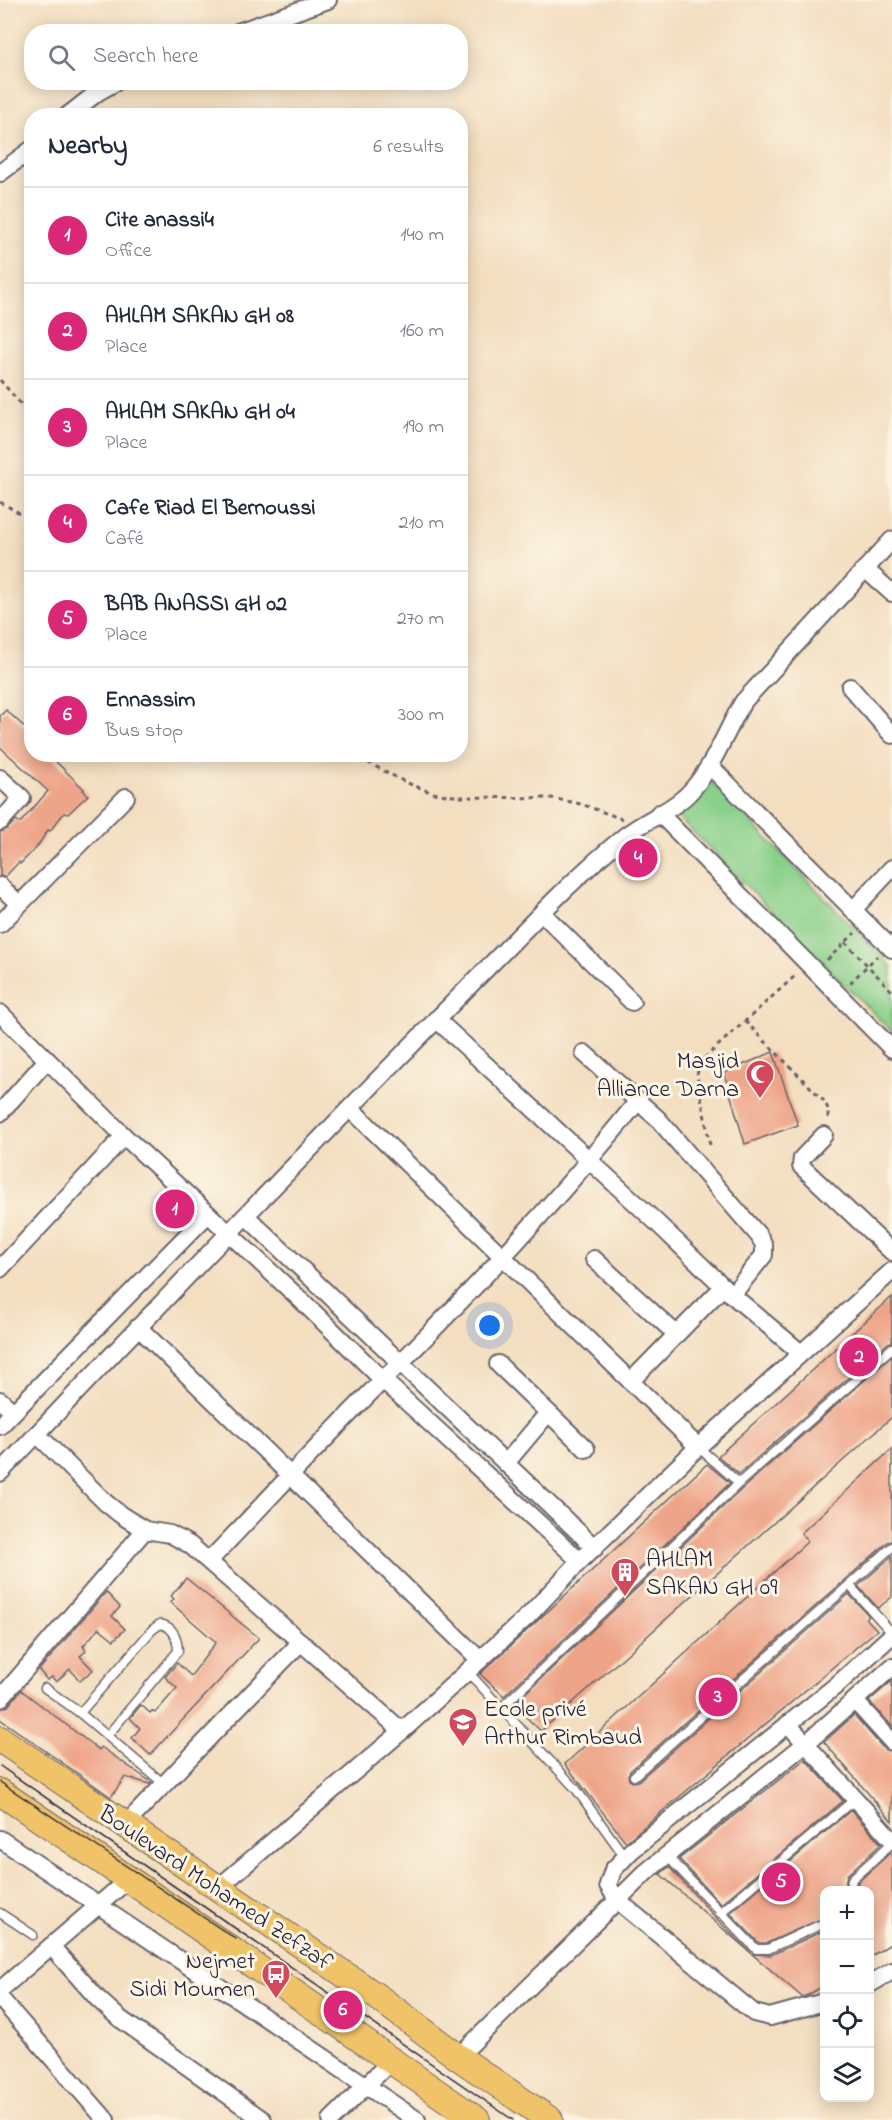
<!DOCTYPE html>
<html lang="en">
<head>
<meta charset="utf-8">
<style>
  :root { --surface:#fff; --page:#f2f2f3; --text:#1f2937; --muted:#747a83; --line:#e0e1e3; --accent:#db2777 }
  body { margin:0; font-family:"Indie Flower",sans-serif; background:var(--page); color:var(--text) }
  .controls { position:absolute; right:18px; bottom:18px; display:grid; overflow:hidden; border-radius:12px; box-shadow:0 3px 15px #0003 }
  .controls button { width:54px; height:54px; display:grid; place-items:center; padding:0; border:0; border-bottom:2px solid var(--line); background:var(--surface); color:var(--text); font:30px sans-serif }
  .you { position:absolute; left:490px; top:1326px; width:21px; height:21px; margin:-15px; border:4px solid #fff; border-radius:50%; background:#1a73e8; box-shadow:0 0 0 9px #1a73e833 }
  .badge { display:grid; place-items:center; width:39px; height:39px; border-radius:50%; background:var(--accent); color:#fff; font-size:20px; font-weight:700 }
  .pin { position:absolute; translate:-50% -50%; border:3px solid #fff; box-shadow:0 2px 6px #0006 }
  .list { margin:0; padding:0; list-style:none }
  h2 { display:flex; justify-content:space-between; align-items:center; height:78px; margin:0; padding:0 24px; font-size:26px }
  h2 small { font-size:20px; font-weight:400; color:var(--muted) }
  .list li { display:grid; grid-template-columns:39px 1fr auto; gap:18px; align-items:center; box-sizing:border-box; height:96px; padding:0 24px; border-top:2px solid var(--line) }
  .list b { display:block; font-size:22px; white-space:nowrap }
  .list p { margin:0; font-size:20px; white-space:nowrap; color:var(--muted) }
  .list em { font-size:20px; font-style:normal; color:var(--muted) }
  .icon { flex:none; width:33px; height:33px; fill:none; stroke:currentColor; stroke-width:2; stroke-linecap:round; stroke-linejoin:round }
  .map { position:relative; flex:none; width:892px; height:2120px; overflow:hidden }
  .search { position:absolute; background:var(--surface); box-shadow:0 3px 15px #0003; left:24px; top:24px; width:444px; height:66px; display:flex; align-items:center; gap:15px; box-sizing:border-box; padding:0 21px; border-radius:24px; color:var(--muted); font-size:22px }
  .panel { position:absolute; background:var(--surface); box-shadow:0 3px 15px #0003; left:24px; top:108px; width:444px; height:654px; border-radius:24px }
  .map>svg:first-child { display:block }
  .green { fill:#8ad08a; stroke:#567962; stroke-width:1.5 }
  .building { fill:#eea488 }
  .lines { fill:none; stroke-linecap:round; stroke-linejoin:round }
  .service-casing { stroke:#6b646a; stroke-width:11 }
  .minor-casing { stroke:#6b646a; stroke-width:20 }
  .primary-casing { stroke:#6b646a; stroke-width:28 }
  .path { stroke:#6b646a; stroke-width:3; stroke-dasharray:4.5 4.5; stroke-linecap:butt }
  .service { stroke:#fff; stroke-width:8 }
  .minor { stroke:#fff; stroke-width:16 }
  .primary { stroke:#f0c369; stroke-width:26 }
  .tram { stroke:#22223b; stroke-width:1.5 }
  .labels { text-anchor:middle; stroke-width:6; stroke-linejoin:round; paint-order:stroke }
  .poi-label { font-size:24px; fill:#22223b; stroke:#fcf5e5; text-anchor:end }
  .street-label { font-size:24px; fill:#22223b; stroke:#fcf5e5 }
</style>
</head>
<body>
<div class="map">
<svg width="892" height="2120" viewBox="0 0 892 2120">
  <rect width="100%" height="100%" fill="#fcf5e5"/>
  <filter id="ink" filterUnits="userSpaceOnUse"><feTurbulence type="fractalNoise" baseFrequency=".0167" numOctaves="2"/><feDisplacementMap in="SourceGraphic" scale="12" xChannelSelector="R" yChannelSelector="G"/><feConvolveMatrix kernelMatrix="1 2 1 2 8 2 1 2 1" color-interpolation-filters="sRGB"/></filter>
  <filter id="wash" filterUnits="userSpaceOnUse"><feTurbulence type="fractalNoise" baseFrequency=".008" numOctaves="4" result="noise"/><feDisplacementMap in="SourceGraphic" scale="24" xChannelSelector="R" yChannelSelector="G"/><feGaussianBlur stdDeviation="1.35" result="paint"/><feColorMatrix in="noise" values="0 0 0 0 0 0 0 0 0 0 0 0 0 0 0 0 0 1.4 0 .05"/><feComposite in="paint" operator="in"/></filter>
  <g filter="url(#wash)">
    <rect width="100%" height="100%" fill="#f3dec0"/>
    <path class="green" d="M712,782L892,967V1032L678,817Z"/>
    <g id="blocks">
      <g class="building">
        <path d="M6,710L32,734V754H48L84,789L83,790L88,795L68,814L64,813L50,831L48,830L37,847L20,864L19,862L5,877L0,876V832L7,829L16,820L20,823L48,791L0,747V716Z"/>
        <path d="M773,1052L798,1125L745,1144L724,1073Z"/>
        <path d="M892,1297V1342L888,1343L739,1474L718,1456Z"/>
        <path d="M892,1356V1417L541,1731L513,1705L743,1488Z"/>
        <path d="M892,1449V1541L888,1542L630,1771L628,1775L629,1780L633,1782L638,1781L849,1594L869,1616L866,1618L877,1630L626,1842L565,1764L808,1541L801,1533Z"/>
        <path d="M707,1464L730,1483L504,1696L480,1674Z"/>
        <path d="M892,1556V1597L878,1608L858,1586Z"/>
        <path d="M186,1578L259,1638L150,1755L132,1738L140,1728L130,1718L141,1705L150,1713L152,1711L155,1713L177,1688L165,1677L177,1663L191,1676L216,1642L170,1602L174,1599L171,1596Z"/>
        <path d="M106,1592L120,1607L112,1616L125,1629L114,1640L99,1628L83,1646L86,1651L80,1656L93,1670L80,1681L70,1669L56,1682L52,1677L47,1680L39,1670Z"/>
        <path d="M892,1681V1726L869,1701Z"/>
        <path d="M21,1690L99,1750L101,1747L151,1782L150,1784L125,1777L111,1797L0,1719V1709L8,1706Z"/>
        <path d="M854,1715L884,1749L892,1752V1821L824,1742Z"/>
        <path d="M805,1759L843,1801L721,1904L679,1859Z"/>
        <path d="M851,1810L881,1844L847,1875L844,1890H825V1917L767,1943H759L730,1913Z"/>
        <path d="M890,1853L892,1855V1943L870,1957V1890H856L858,1882Z"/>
        <path d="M669,1867L716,1918L751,1953L660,1874Z"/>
        <path d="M825,1930V1985L808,1995L802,1997L752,1954L771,1955Z"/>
      </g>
    </g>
  </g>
  <g filter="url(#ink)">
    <use href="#blocks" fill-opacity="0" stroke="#6b646a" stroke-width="1.5"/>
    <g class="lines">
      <g class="service-casing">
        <g id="service">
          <path d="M739,1483L892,1348"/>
          <path d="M850,1586L892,1633"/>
          <path d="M467,1671L576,1789L625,1857"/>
          <path d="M45,1688L80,1713L164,1784"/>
          <path d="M502,1707L739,1483L698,1447"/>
          <path d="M80,1713L152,1630L160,1624C174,1627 177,1637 178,1651L107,1736"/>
          <path d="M634,1776L892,1547"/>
          <path d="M666,1855L756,1949H768L824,1923"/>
          <path d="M850,1890L852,1879L892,1843"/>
          <path d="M0,1913L33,1935"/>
          <path d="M720,1913L855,1799"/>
        </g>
      </g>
      <g class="minor-casing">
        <g id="minor">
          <path d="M238,32L328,0"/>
          <path d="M67,116L98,92L116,82"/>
          <path d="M0,173L32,149"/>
          <path d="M865,569L892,593"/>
          <path d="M850,687L892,735"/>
          <path d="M710,766L892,949"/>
          <path d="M0,778L22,798L0,822"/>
          <path d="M659,813L892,1049"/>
          <path d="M0,886L19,904"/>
          <path d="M853,910L892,868"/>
          <path d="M542,913L632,1002"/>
          <path d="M0,924L126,797"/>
          <path d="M0,1013L124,1136L302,1301L383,1380L580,1561"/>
          <path d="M436,1019L654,1220L732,1295L801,1353"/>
          <path d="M584,1053L658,1119L759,1236L764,1245V1255L732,1295"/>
          <path d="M351,1109L698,1447"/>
          <path d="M0,1113L47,1060"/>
          <path d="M824,1135L802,1158L801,1166L892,1252"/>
          <path d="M246,1216L595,1548"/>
          <path d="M594,1259L676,1334"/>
          <path d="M0,1269L124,1136"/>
          <path d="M138,1327L480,1660"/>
          <path d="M498,1364L586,1449"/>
          <path d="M631,1381L723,1287"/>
          <path d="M0,1400L13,1412"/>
          <path d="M0,1426L208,1214"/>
          <path d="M37,1434L106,1503L121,1515L145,1530L170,1534L190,1545L402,1731"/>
          <path d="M506,1463L548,1413"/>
          <path d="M0,1473C167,1296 336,1121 507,948C545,909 583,870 625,836C645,820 670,812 688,794C713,768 725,733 743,702L892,540"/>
          <path d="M209,1561C267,1501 323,1439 383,1380C472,1292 559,1199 638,1101"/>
          <path d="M0,1699L145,1530"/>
          <path d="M855,1701L892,1742"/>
          <path d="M788,1724L892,1840"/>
          <path d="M125,1825L301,1642"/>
          <path d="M0,1839L417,2120"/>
          <path d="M218,1888L402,1731L480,1660L529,1615L580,1561L698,1447L892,1271"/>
          <path d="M51,1946L98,1999L119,2018L263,2120"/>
          <path d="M870,1984L892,1971"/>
          <path d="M0,1990L130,1878"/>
          <path d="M0,1998L106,2120"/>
          <path d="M824,2002L770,2017L754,2013L617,1900L608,1885L613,1870L631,1851L838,1684L892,1635"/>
          <path d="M458,2057L646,1872L810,1740L892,1667"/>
          <path d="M331,2120L390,2062"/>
        </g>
      </g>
      <g class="primary-casing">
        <g id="primary">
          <path d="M0,1739L379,1998L458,2057L550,2120"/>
          <path d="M0,1792C160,1899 318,2010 477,2120"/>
        </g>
      </g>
      <g class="path">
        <path d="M0,380L32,417"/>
        <path d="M0,502L32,520"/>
        <path d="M352,754L405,782L433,793L461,797L551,798L581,804L622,819"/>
        <path d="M845,942L892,991"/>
        <path d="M827,960L855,933"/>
        <path d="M850,983L877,956"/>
        <path d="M745,1021L825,1102L828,1109V1120"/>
        <path d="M710,1145L697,1075L700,1062L796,975"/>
      </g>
      <use href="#service" class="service"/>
      <use href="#minor" class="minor"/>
      <use href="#primary" class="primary"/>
      <g class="tram">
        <path d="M0,1766L513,2120"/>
        <path d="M0,1782L236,1939"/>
      </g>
    </g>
  </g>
  <defs>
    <g id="mosque-pin" transform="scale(1.5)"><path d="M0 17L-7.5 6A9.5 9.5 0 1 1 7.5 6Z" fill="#d1495b" stroke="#fcf5e5"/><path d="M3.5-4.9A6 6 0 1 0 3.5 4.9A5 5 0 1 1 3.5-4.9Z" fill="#fff"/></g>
    <g id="building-pin" transform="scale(1.5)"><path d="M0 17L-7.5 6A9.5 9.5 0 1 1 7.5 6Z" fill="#d1495b" stroke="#fcf5e5"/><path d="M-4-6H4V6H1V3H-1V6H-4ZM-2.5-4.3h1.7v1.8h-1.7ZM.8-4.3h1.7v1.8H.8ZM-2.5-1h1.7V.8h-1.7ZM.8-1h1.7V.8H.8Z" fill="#fff"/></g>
    <g id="school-pin" transform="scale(1.5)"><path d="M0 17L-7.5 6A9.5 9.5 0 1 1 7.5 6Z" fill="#d1495b" stroke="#fcf5e5"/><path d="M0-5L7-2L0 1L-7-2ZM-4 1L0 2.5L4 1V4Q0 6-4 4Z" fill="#fff"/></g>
    <g id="bus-pin" transform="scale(1.5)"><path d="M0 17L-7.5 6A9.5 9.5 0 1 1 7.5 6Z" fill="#d1495b" stroke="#fcf5e5"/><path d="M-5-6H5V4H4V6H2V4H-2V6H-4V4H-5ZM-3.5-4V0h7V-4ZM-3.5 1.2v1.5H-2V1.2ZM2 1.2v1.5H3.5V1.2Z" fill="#fff"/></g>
  </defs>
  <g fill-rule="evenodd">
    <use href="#mosque-pin" x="760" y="1074"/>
    <use href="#building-pin" x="625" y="1572"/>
    <use href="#school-pin" x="463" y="1722"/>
    <use href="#bus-pin" x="276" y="1974"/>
  </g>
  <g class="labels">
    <g class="poi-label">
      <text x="739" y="1068">Masjid<tspan x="739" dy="28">Alliance Darna</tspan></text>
      <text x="646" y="1566" text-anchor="start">AHLAM<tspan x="646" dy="28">SAKAN GH 09</tspan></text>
      <text x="484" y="1716" text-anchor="start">Ecole privé<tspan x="484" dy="28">Arthur Rimbaud</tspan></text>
      <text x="255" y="1968">Nejmet<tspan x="255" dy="28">Sidi Moumen</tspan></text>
    </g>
    <g class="street-label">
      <text transform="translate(216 1887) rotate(34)" y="8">Boulevard Mohamed Zefzaf</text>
    </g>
  </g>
</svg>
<div class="controls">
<button>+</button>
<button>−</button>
<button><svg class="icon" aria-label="locate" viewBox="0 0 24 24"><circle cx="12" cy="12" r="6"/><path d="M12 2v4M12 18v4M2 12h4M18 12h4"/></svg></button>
<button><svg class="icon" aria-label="layers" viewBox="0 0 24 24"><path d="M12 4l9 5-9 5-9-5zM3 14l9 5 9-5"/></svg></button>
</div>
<div class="you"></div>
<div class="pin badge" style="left:175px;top:1209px">1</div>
<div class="pin badge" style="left:859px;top:1357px">2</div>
<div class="pin badge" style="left:718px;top:1697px">3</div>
<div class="pin badge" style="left:638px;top:858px">4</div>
<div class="pin badge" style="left:781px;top:1882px">5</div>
<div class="pin badge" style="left:343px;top:2010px">6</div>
<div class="search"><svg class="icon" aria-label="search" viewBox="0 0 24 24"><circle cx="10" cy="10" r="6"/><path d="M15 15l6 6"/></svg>Search here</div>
<section class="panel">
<h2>Nearby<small>6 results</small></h2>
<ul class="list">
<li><span class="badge">1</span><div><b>Cite anassi4</b><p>Office</p></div><em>140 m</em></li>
<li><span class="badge">2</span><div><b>AHLAM SAKAN GH 08</b><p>Place</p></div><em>160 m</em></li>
<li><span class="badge">3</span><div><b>AHLAM SAKAN GH 04</b><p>Place</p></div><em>190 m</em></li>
<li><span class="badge">4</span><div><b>Cafe Riad El Bernoussi</b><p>Café</p></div><em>210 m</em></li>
<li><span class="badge">5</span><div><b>BAB ANASSI GH 02</b><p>Place</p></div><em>270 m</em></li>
<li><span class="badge">6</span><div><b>Ennassim</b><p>Bus stop</p></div><em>300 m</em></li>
</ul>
</section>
</div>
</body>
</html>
